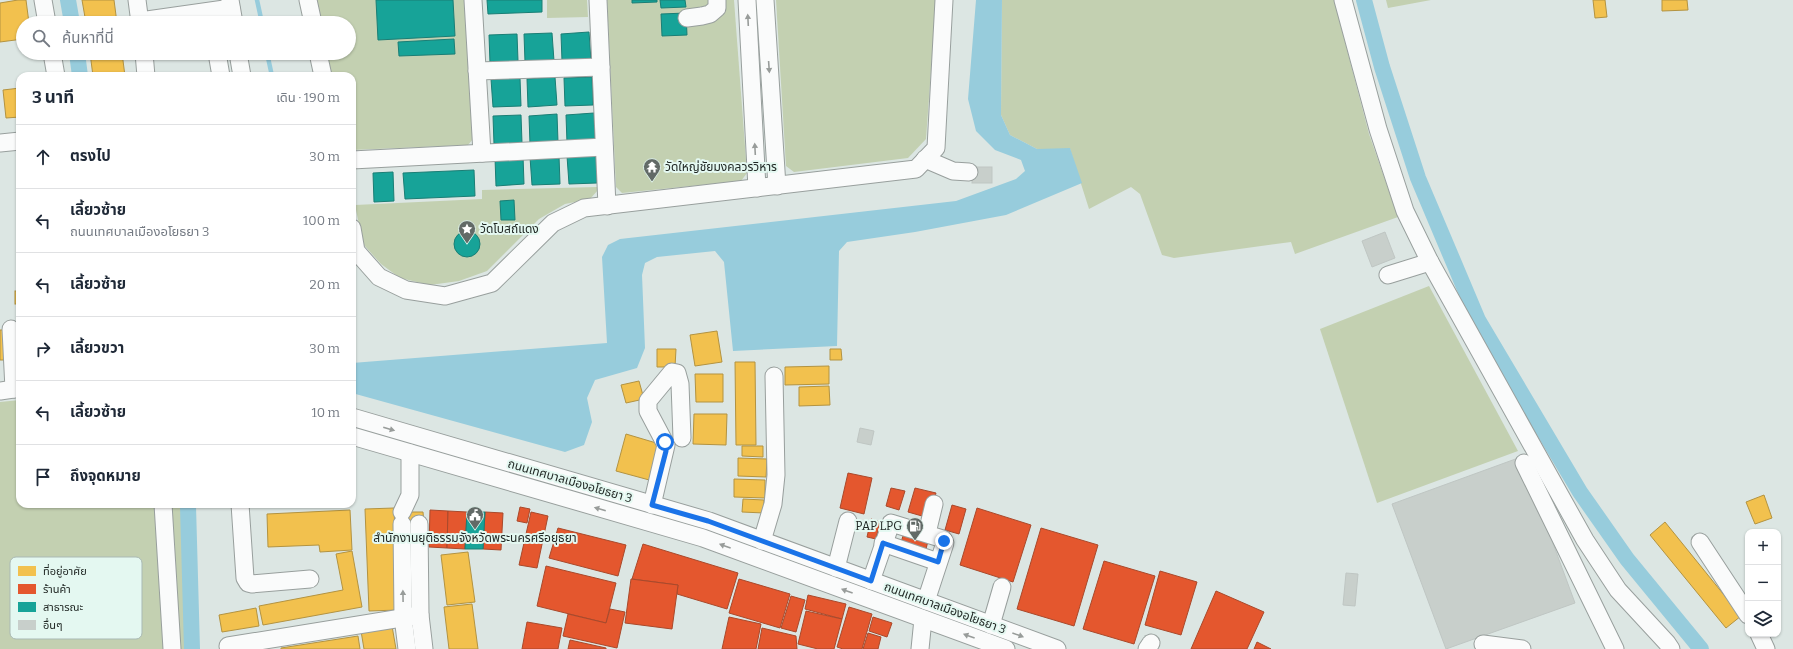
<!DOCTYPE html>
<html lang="th">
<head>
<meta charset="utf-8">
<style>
  :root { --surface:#fff; --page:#f2f2f3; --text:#1f2937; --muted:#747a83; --line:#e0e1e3 }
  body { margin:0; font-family:Bitter,"Noto Sans Thai",serif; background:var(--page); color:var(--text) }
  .controls { position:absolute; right:12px; bottom:12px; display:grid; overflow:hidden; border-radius:8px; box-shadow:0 1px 3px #0004 }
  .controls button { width:36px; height:36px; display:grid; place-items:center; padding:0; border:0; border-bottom:1px solid var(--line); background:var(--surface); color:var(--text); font:20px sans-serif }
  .stop { position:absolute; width:12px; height:12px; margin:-9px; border:3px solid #1a73e8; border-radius:50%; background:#fff }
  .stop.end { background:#1a73e8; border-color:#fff; box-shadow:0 1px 4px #0008 }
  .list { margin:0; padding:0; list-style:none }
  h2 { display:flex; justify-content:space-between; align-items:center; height:52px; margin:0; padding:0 16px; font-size:17px }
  h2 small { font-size:13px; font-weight:400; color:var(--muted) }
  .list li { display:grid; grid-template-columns:26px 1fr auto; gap:12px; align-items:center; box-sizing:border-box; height:64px; padding:0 16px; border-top:1px solid var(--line) }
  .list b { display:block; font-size:15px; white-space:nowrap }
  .list p { margin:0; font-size:13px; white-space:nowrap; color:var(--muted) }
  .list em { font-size:13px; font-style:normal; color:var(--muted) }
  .icon { flex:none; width:22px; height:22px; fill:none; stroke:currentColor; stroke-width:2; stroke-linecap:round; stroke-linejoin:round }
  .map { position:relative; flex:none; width:1793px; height:649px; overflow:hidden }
  .search { position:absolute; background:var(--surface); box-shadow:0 1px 3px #0004; left:16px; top:16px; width:340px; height:44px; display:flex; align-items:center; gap:10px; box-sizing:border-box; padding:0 14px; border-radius:22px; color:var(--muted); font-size:15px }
  .panel { position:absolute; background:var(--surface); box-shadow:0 1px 3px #0004; left:16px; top:72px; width:340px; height:436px; border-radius:12px }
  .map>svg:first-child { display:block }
  .green { fill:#c3d0b1 }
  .water { fill:#97ccdc }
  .homes { fill:#f2c14e; stroke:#b39341 }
  .shops { fill:#e4572e; stroke:#a9492b }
  .public { fill:#17a398; stroke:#1a7e75 }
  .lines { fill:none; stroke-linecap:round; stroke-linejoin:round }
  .stream { stroke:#97ccdc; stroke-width:4.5 }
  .canal { stroke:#97ccdc; stroke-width:16 }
  .building { fill:#c8cfcb; stroke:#bfc6c3 }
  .minor-casing { stroke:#989f9d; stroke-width:19 }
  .minor { stroke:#fafbfb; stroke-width:17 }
  .oneway { fill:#989c9a }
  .route { stroke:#1a73e8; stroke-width:5 }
  .labels { text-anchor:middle; stroke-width:4; stroke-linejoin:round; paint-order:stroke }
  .poi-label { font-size:12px; fill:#202724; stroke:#e4f8f1; text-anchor:start }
  .street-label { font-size:12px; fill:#202724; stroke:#e4f8f1 }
  .key { fill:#e4f8f1; stroke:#a9b9b4; stroke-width:1 }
  .key-label { font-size:11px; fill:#202724 }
</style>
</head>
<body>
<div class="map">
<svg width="1793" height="649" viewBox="0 0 1793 649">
  <rect width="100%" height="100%" fill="#dce6e3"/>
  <g class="green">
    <path d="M316,0H465L473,139L468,145L352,150V76H331L326,53H349V23H320Z"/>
    <path d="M547,0H587L588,17L547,18Z"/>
    <path d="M607,0H734L747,173L741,181L622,193L616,187Z"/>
    <path d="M776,0H936L926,139L908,158L794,172L786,166Z"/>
    <path d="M1002,0H1334L1369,134L1398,217L1295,254L1291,242L1174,258L1162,255L1140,194L1131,187L1089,209L1070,149H1037L1010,135L1001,115Z"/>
    <path d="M1386,0H1431L1388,8Z"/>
    <path d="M598,187V190L590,199L565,204L539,219L487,271L459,281L430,285L400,278L381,264L363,244L355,205L482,199V190Z"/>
    <path d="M1429,286L1518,451L1377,503L1320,329Z"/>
    <path d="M20,400V504H183L186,649H0V402Z"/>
  </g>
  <path class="water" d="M976,0H1002L1001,115L1010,135L1037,149L1070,148L1082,183L1006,215L915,232L847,242L839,251L837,346L733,351L724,262L715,251L657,257L645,263L642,275L645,348L637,368L595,380L587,398L592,422L584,445L565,452L352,393V363L607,343L602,257L608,245L620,239L956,201L1016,179L1025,171L1021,160L995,150L976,131L968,99Z"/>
  <g class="homes">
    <path d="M18,0H26L29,23H23V39L0,42V3Z"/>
    <path d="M82,0H114L117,23H86Z"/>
    <path d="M1593,0H1605L1607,17L1595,18Z"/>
    <path d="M1662,0H1687L1688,10L1662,11Z"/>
    <path d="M90,53H122L125,76H93Z"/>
    <path d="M20,88V117L6,118L3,90Z"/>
    <rect x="15" y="291" width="5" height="13"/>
    <path d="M0,330H10L11,360H0Z"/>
    <path d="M717,331L722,362L695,366L690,335Z"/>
    <path d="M657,349H676L675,367H657Z"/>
    <path d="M830,349H841L842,360H830Z"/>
    <path d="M735,362H755L756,445H736Z"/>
    <path d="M829,366V384L785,385V367Z"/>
    <path d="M695,374H723V402H696Z"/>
    <path d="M639,381L644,399L626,403L621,385Z"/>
    <path d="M829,386L830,405L799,406V387Z"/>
    <path d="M694,414H727L726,445L693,444Z"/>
    <path d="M626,434L663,445L653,481L616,471Z"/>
    <path d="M742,446H763V457L742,456Z"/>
    <path d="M738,458L767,459L766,477L738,476Z"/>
    <path d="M734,479L765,480V498L734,497Z"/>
    <path d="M1764,495L1772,518L1755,524L1746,502Z"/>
    <path d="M743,499L764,500V513L742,512Z"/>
    <path d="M394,508L398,610L369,611L365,509Z"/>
    <path d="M350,510L352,550L320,552L319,545L268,547L267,514Z"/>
    <path d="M402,512H423L424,524H399Z"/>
    <path d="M1665,522L1741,616L1726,628L1650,535Z"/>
    <path d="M352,551L362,607L263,625L259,606L343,590L336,554Z"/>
    <path d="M468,552L475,602L447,605L441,555Z"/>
    <path d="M472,604L478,649H449L444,607Z"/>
    <path d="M256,608L259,626L222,632L219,615Z"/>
    <path d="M392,626L396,649H364L361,631Z"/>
    <path d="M358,636L360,649H281V648Z"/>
  </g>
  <g class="shops">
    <path d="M848,473L872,478L864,514L840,508Z"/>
    <path d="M891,488L905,491L899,510L886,506Z"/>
    <path d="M915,488L936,493L929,518L908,512Z"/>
    <path d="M952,505L966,509L959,534L945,530Z"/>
    <path d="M520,507L530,509L527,523L517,521Z"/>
    <path d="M977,508L1031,525L1013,582L960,565Z"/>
    <path d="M430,510L448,511L447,548L429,547Z"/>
    <path d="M448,511L467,512L465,549L447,548Z"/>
    <path d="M485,512L503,513L501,550L483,549Z"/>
    <path d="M531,512L548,516L537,568L519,565Z"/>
    <path d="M871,519L880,522L876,539L867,537Z"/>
    <path d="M558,528L626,545L618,576L549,558Z"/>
    <path d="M1041,528L1098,545L1074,626L1017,609Z"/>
    <path d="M904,533L928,541L926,549L901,542Z"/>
    <path d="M643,544L738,573L727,609L677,594L678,585L632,579Z"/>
    <path d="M1104,561L1155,576L1134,644L1083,629Z"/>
    <path d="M546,566L616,583L606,623L537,606Z"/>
    <path d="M1160,571L1197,582L1181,635L1145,625Z"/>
    <path d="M631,579L678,585L672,629L625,623Z"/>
    <path d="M739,579L790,594L780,628L729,613Z"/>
    <path d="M1216,591L1264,612L1247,649H1191Z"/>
    <path d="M808,595L846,604L842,619L805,609Z"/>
    <path d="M791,596L805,600L796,632L781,628Z"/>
    <path d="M849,607L872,614L862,649H843L837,647Z"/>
    <path d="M610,609L625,612L617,648L563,636L568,614L606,623Z"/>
    <path d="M806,611L842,619L834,649H818L798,644Z"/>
    <path d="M729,617L761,624L756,649H722Z"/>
    <path d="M873,617L892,623L887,637L869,631Z"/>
    <path d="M527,622L562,628L558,649H522Z"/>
    <path d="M762,628L796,636L797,649H758Z"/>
    <path d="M868,633L881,637L878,649H863Z"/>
    <path d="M570,640L606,648V649H568Z"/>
    <path d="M1257,642L1271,649H1254Z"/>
  </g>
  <g class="public">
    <path d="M376,0H453L455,36L378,40Z"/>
    <path d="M487,0H542V12L488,14Z"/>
    <path d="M632,0H657V2L632,3Z"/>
    <path d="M660,0H685L686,7L661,8Z"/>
    <path d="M686,13L687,35L662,36L661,14Z"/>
    <path d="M589,32L591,60L562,61L561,34Z"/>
    <path d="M552,33L554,61L525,62L524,34Z"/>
    <path d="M517,34L518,61L490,63L489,35Z"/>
    <path d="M454,39L455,54L399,56L398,42Z"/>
    <path d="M555,77L557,105L528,107L527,79Z"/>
    <path d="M592,77L593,105L565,106L564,78Z"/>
    <path d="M520,78L521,106L493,107L491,79Z"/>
    <path d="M594,113L595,142L567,143L566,115Z"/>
    <path d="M557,114L558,142L530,144L529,116Z"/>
    <path d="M521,115L522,143L494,144L493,116Z"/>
    <path d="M596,155L597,183L569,184L567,156Z"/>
    <path d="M523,156L524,184L496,186L495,158Z"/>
    <path d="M559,156L560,184L532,185L530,157Z"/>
    <path d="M474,170L475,196L405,199L403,173Z"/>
    <path d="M393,172L394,201L374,202L373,173Z"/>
    <path d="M514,200L515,220H501L500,201Z"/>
    <circle cx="467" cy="244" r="13"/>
    <path d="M467,512H485L483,549H465Z"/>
  </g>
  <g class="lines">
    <g class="stream">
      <path d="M257,0L262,23"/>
      <path d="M267,53L272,76"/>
    </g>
    <g class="canal">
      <path d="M68,0L72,23"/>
      <path d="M1364,0L1382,67L1418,178L1478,320L1580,492L1627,559L1701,649"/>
      <path d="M77,53L80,76"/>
      <path d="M188,506L192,649"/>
    </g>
  </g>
  <g class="building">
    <rect x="972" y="167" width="20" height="16"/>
    <path d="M1385,232L1395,258L1372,267L1362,241Z"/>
    <path d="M860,428L874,431L871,445L857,442Z"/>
    <path d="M1521,457L1575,603L1446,649L1392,504Z"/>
    <path d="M1346,573L1358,574L1355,606L1343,605Z"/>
  </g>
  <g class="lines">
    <g class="minor-casing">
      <g id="minor">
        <path d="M43,0L47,23"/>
        <path d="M137,0L140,23"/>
        <path d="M230,0L234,23"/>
        <path d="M308,0L313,23"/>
        <path d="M473,0L482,153"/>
        <path d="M598,0L607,206"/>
        <path d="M747,0L757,188"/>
        <path d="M765,0L777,186"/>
        <path d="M1343,0L1378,129L1405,211L1430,262L1585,540L1618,590L1667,643L1671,649"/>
        <path d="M687,18L702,16L710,14L717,8V0"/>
        <path d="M140,21L231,8"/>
        <path d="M52,53L56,76"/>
        <path d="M144,53L146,76"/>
        <path d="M217,53L221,76"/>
        <path d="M238,53L242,76"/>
        <path d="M318,53L323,76"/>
        <path d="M477,71L601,67"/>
        <path d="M0,143L20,141"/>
        <path d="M925,159L953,171L969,172"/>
        <path d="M352,160L604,147"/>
        <path d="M352,228L356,251L379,277L406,290L445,296L492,283L553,223L584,208L916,169L936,148L944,0"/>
        <path d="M1388,275L1430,262"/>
        <path d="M11,329L14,389"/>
        <path d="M0,391L20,388"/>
        <path d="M352,417L709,521L1057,649"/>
        <path d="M352,436L703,538L1006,649"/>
        <path d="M1524,463L1615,649"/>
        <path d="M163,504L172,649"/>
        <path d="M240,504L245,578L248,583L252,584L310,579"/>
        <path d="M652,505L666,445L648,411V401L672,372L677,373L680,384L682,438"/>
        <path d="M402,512L410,495V453"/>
        <path d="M402,524L403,617L407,649"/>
        <path d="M419,524L420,615L424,649"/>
        <path d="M927,533L934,504"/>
        <path d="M762,541L773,504L776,475L774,376"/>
        <path d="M1700,542L1748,615"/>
        <path d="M883,543L938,562"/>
        <path d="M836,568L848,521"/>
        <path d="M871,581L891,523L943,539L945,543L926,601"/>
        <path d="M991,625L1002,587"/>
        <path d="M1759,634L1766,649"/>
        <path d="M1483,644L1522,649"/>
        <path d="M228,646L420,615"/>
        <path d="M920,649L923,619"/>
        <path d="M1147,649L1151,643"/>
      </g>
    </g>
    <use href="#minor" class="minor"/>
  </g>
  <defs><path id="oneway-solid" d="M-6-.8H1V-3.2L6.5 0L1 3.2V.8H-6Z"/></defs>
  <g class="oneway">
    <use href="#oneway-solid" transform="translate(748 20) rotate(-93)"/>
    <use href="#oneway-solid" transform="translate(769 67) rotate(86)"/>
    <use href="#oneway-solid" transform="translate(755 149) rotate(-93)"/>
    <use href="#oneway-solid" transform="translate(389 429) rotate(16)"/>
    <use href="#oneway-solid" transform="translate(600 509) rotate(-164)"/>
    <use href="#oneway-solid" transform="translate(725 546) rotate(-160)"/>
    <use href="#oneway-solid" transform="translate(847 591) rotate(-160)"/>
    <use href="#oneway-solid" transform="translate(403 596) rotate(-91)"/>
    <use href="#oneway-solid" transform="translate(1018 635) rotate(20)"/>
    <use href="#oneway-solid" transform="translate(969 636) rotate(-160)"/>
  </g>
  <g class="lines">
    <path class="route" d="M665,442L666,451L652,505L708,521L871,581L883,543L938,562L944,541"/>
  </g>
  <defs>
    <g id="temple-pin" transform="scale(0.9)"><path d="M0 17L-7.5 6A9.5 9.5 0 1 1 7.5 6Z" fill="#626a67" stroke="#e4f8f1"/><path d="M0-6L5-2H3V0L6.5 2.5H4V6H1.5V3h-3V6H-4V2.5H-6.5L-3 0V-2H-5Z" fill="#fff"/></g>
    <g id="sight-pin" transform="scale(0.9)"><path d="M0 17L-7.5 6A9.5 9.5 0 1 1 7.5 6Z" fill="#626a67" stroke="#e4f8f1"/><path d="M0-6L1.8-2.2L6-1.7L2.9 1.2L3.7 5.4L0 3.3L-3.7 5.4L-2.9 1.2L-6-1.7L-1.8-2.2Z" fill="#fff"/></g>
    <g id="civic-pin" transform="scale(0.9)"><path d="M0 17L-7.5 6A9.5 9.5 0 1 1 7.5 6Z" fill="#626a67" stroke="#e4f8f1"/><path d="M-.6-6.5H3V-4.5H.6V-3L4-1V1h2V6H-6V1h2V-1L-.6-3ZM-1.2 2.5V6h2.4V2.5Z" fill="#fff"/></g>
    <g id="fuel-pin" transform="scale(0.9)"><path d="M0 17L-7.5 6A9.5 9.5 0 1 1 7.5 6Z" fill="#626a67" stroke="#e4f8f1"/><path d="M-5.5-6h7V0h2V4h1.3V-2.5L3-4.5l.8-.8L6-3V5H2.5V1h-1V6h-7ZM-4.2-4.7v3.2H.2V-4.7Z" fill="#fff"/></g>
  </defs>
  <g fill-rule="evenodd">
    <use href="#temple-pin" x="652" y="167"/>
    <use href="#sight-pin" x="467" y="229"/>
    <use href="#civic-pin" x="475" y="515"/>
    <use href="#fuel-pin" x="915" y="526"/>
  </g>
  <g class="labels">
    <g class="poi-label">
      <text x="665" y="171">วัดใหญ่ชัยมงคลวรวิหาร</text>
      <text x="480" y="233">วัดโบสถ์แดง</text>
      <text x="902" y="530" text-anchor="end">PAP LPG</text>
      <text x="475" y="542" text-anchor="middle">สำนักงานยุติธรรมจังหวัดพระนครศรีอยุธยา</text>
    </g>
    <g class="street-label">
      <text transform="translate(570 481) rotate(16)" y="4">ถนนเทศบาลเมืองอโยธยา 3</text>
      <text transform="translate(945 608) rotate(20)" y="4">ถนนเทศบาลเมืองอโยธยา 3</text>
    </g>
  </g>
  <rect x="10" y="557" width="132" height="82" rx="6" class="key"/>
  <rect x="18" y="566" width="18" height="10" fill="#f2c14e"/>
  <rect x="18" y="584" width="18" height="10" fill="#e4572e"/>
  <rect x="18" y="602" width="18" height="10" fill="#17a398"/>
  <rect x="18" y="620" width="18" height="10" fill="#c8cfcb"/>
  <g class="key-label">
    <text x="43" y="575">ที่อยู่อาศัย</text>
    <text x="43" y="593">ร้านค้า</text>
    <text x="43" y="611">สาธารณะ</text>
    <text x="43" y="629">อื่นๆ</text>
  </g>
</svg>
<div class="controls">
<button>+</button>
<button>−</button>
<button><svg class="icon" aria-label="layers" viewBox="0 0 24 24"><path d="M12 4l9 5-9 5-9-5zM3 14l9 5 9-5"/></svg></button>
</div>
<div class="stop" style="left:665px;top:442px"></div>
<div class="stop end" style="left:944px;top:541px"></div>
<div class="search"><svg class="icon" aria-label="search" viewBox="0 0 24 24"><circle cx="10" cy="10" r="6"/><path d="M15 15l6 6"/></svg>ค้นหาที่นี่</div>
<section class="panel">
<h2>3 นาที<small>เดิน · 190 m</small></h2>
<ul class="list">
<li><svg class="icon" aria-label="ahead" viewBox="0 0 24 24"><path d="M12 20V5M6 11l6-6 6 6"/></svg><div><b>ตรงไป</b></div><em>30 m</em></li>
<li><svg class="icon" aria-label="left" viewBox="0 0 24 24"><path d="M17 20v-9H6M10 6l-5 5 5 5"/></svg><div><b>เลี้ยวซ้าย</b><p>ถนนเทศบาลเมืองอโยธยา 3</p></div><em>100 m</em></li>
<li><svg class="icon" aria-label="left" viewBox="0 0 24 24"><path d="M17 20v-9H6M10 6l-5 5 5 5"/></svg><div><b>เลี้ยวซ้าย</b></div><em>20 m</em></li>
<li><svg class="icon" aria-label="right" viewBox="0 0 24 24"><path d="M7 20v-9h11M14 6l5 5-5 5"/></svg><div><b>เลี้ยวขวา</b></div><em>30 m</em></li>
<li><svg class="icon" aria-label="left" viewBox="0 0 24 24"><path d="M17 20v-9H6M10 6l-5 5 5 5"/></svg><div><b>เลี้ยวซ้าย</b></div><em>10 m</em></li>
<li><svg class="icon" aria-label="arrive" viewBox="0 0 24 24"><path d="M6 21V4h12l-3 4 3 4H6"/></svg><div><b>ถึงจุดหมาย</b></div></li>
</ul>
</section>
</div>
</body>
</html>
